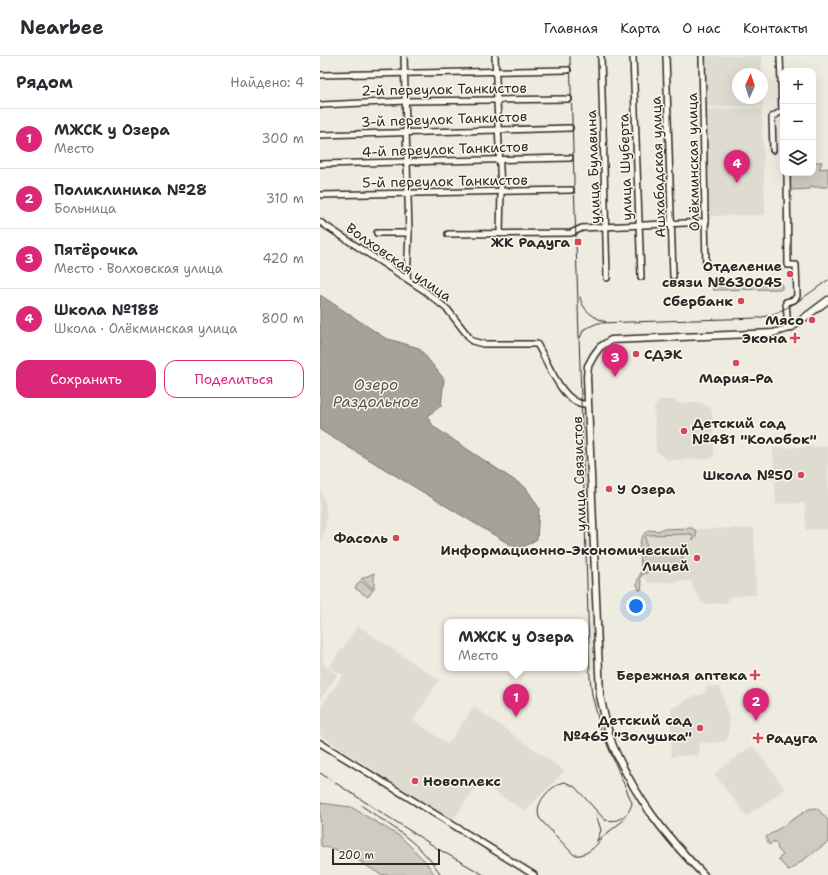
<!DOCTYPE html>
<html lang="ru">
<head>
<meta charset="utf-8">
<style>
  :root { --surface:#fff; --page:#f7f7f7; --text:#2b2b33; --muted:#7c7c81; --line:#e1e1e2; --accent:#db2777 }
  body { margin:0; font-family:"Shantell Sans",sans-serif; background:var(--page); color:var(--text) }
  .controls { position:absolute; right:12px; top:12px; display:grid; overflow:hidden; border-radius:8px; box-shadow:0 4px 16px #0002 }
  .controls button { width:36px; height:36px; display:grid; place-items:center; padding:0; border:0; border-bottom:1px solid var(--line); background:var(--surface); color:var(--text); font:20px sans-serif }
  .compass { position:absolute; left:412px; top:12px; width:36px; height:36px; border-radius:50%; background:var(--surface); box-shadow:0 4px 16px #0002; rotate:3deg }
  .scale { position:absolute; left:12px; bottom:10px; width:108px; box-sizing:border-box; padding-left:4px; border:2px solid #2b2b2b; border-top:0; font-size:11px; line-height:14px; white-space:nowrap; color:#2b2b2b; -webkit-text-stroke:3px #fbf7ec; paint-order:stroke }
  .you { position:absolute; left:316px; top:550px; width:14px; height:14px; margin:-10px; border:3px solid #fff; border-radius:50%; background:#1a73e8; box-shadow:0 0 0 6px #1a73e833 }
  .badge { display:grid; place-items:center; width:26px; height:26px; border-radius:50%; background:var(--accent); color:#fff; font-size:13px; font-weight:700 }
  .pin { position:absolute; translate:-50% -33px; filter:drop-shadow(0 1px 2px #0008) }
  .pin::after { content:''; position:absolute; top:21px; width:14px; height:12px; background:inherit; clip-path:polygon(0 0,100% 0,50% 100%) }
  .popup { position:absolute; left:124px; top:563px; width:144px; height:52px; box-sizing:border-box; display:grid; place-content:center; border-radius:8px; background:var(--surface); filter:drop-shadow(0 1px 3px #0005); font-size:13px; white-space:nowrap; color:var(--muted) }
  .popup b { font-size:15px; color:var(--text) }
  .popup::after { content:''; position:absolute; left:50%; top:100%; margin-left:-8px; border:8px solid transparent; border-top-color:var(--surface) }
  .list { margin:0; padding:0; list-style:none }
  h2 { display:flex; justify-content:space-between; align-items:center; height:52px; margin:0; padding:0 16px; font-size:17px }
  h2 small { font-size:13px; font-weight:400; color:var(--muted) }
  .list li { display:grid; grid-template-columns:26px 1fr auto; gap:12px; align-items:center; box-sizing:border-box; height:60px; padding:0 16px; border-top:1px solid var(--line) }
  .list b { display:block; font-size:15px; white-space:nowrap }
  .list p { margin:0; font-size:13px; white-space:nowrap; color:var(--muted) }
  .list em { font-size:13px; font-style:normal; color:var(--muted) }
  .actions { display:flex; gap:8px; padding:12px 16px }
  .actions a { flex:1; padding:9px 0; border:1px solid var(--accent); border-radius:12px; text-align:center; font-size:14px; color:var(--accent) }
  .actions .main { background:var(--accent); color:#fff }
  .icon { flex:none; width:22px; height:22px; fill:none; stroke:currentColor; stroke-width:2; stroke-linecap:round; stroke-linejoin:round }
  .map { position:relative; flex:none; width:508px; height:819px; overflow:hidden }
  header { display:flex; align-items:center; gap:24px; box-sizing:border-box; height:56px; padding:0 20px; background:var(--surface); border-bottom:1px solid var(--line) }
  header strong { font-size:19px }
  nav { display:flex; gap:22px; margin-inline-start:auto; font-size:14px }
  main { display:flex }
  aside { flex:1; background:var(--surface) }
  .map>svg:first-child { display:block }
  .built { fill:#dedbd1; fill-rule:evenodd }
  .green { fill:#cecbc2; stroke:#7c7b76 }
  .water { fill:#a4a29a; stroke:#74726e }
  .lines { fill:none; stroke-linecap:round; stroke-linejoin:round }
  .minor-casing { stroke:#2b2b2b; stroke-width:8 }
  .major-casing { stroke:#2b2b2b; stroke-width:9 }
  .minor { stroke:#fbf7ec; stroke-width:5 }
  .major { stroke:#fbf7ec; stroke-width:6 }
  .tram { stroke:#2b2b2b; stroke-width:1 }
  .rail { stroke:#2b2b2b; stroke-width:1 }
  .poi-dot { fill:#d1495b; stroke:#fbf7ec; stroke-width:1.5 }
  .labels { text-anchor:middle; stroke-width:3; stroke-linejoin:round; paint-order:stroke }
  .street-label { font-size:14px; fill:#2b2b2b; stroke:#fbf7ec }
  .poi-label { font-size:14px; font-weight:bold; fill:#2b2b2b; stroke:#fbf7ec; text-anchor:end }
  .water-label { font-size:15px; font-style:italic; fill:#555552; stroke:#fbf7ec }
</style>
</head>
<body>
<header>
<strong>Nearbee</strong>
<nav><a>Главная</a><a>Карта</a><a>О нас</a><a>Контакты</a></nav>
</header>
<main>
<aside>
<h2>Рядом<small>Найдено: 4</small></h2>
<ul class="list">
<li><span class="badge">1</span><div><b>МЖСК у Озера</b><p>Место</p></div><em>300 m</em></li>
<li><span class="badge">2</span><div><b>Поликлиника №28</b><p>Больница</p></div><em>310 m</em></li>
<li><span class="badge">3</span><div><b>Пятёрочка</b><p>Место · Волховская улица</p></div><em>420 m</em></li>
<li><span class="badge">4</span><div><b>Школа №188</b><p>Школа · Олёкминская улица</p></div><em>800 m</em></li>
</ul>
<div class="actions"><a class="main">Сохранить</a><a>Поделиться</a></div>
</aside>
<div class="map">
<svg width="508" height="819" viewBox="0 0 508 819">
  <rect width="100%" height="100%" fill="#eeebe0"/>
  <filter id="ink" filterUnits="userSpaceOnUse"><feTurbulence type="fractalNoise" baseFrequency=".025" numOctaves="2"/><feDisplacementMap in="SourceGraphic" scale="8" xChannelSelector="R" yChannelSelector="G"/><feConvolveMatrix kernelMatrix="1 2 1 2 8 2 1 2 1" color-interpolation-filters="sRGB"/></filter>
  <g filter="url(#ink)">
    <g class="built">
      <path d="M386,0H442L443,50L387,51ZM418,18H442V42H418Z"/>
      <path d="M442,52L445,159L389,160L387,53Z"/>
      <path d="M338,344H355L358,347H382L392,354L394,399L391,403L347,404L336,395L334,352L338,348Z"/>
      <path d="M508,390V473L486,474L485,447L456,448L453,392Z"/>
      <path d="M0,431L5,447L7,460L5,472L0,487Z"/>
      <path d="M434,472L436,539L412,540L405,547L383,548L373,532L372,525L328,527L321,517L319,486L329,474Z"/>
      <path d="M0,537L3,608L17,619L0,644Z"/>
      <path d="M38,570L119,624L93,664L128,688L154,651L245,715L205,755L159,726L132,765L0,679V652L23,619L9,611Z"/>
      <path d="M385,631H400L409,663V681L404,686L379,687V699L351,700V653L374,640L386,637Z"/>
      <path d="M430,691H434L465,733L427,760L394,718Z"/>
    </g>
    <g class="green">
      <path d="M493,106H502L499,113L508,112V131H492V129L490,133L470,134L471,117H493Z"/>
      <path d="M462,227V233L393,234V230Z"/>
      <path d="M372,472L376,475V481L373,484L372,478L327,479L325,481L327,493H361L363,507L358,511L328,510V516L322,519L320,522L322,528L321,534H319L317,528C317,523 320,520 321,516C322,499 314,486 328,474L338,475L342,473Z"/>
      <path d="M54,517V533L41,523Z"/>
      <path d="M40,525L53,534L48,541L35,532Z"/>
      <path d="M0,747L31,751L81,781L105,805L115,819H61L41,806L17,794L1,790Z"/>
      <path d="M497,752L508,764V786L471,813L468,814L458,803L463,799L457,792L458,790L454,785L449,789L446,781L489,753Z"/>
    </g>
    <path class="water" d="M0,239L65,282L99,292L124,323L121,350L107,360L114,371L206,432L219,452L217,483L199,494L0,374Z"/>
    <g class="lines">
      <g class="minor-casing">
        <g id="minor">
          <path d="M84,0L89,177L87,223"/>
          <path d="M175,0L181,135L180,177"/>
          <path d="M281,0L287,222"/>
          <path d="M313,0L321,221"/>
          <path d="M346,0L353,220"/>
          <path d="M382,0L386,211"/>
          <path d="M0,19L248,14"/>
          <path d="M0,49L86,45L249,43"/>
          <path d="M0,79L250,72"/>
          <path d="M453,94L452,61L462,55L460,0"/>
          <path d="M0,108L250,102"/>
          <path d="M467,117L468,209H476L477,240L474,244L466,246L468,273"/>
          <path d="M0,139L251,134"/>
          <path d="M0,166L105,235L128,254L152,285L163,288H217C228,306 243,351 268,348"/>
          <path d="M57,177H89"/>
          <path d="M128,178L251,177L262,172L386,166"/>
          <path d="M0,687L214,819"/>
        </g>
      </g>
      <g class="major-casing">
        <path id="major" d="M384,819C345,780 315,741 293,690C287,674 284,656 280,640L267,321L268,310L274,299L280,291L291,284L453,277L472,271L508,244"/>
      </g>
      <use href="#minor" class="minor"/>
      <use href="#major" class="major"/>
      <g class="tram">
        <path d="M250,0L270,622L272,639L281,674L312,747C309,760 298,767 285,764L255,731L245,726C231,729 212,748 220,763L254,799C265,801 276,791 282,782"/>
        <path d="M260,241C262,254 274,262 286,266"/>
        <path d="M260,282L264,273L278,267L438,262C466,257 485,240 508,224"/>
        <path d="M276,759L281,774L277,785"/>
        <path d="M277,785L304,764"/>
      </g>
      <g class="rail">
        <path d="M0,717L120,794L164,819"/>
        <path d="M42,750C71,770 102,788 121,819"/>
      </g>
    </g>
  </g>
  <g class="poi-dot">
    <rect x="254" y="182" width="8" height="8" rx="2"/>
    <circle cx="470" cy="218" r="4"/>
    <circle cx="421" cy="245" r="4"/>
    <circle cx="492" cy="264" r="4"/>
    <path d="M473 276h4v4h4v4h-4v4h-4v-4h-4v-4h4z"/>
    <circle cx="316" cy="298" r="4"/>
    <circle cx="416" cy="307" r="4"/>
    <circle cx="364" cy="375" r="4"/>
    <circle cx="481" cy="419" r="4"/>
    <circle cx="289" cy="433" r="4"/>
    <circle cx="76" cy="482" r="4"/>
    <circle cx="377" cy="502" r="4"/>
    <path d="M433 613h4v4h4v4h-4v4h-4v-4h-4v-4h4z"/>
    <circle cx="380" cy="672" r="4"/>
    <path d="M436 676h4v4h4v4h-4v4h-4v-4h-4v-4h4z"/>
    <circle cx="95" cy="725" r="4"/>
  </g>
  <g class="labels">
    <g class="street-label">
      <text transform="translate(124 33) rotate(-1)" y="5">2-й переулок Танкистов</text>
      <text transform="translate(124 63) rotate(-2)" y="5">3-й переулок Танкистов</text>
      <text transform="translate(125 93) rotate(-2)" y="5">4-й переулок Танкистов</text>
      <text transform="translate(373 106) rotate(-91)" y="5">Олёкминская улица</text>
      <text transform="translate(273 111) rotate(-92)" y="5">улица Булавина</text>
      <text transform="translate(305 111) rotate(-92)" y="5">улица Шуберта</text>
      <text transform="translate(338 111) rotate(-92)" y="5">Ашхабадская улица</text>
      <text transform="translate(125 125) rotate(-1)" y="5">5-й переулок Танкистов</text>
      <text transform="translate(79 206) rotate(35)" y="5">Волховская улица</text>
      <text transform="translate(259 418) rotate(-92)" y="5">улица Связистов</text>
    </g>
    <g class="poi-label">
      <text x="250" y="191">ЖК Радуга</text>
      <text x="462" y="215">Отделение<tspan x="462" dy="16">связи №630045</tspan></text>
      <text x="413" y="250">Сбербанк</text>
      <text x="484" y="269">Мясо</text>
      <text x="467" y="287">Экона</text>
      <text x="324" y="303" text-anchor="start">СДЭК</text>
      <text x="416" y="327" text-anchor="middle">Мария-Ра</text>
      <text x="372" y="372" text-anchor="start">Детский сад<tspan x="372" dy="16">№481 "Колобок"</tspan></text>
      <text x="473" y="424">Школа №50</text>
      <text x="297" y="438" text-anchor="start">У Озера</text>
      <text x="68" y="487">Фасоль</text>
      <text x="369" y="499">Информационно-Экономический<tspan x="369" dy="16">Лицей</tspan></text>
      <text x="427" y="624">Бережная аптека</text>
      <text x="372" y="669">Детский сад<tspan x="372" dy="16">№465 "Золушка"</tspan></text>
      <text x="446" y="687" text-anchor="start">Радуга</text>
      <text x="103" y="730" text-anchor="start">Новоплекс</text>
    </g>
    <g class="water-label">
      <text x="56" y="334">Озеро<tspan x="56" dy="17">Раздольное</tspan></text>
    </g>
  </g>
</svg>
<div class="controls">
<button>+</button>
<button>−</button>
<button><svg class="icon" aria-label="layers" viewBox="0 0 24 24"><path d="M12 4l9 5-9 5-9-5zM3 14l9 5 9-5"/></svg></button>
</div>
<svg class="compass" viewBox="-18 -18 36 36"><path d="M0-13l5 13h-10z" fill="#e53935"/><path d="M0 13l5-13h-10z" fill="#7c7c81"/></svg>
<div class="scale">200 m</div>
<div class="you"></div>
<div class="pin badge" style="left:196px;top:661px">1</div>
<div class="popup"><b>МЖСК у Озера</b>Место</div>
<div class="pin badge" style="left:436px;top:665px">2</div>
<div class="pin badge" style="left:295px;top:321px">3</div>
<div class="pin badge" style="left:417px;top:127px">4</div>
</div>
</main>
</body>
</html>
